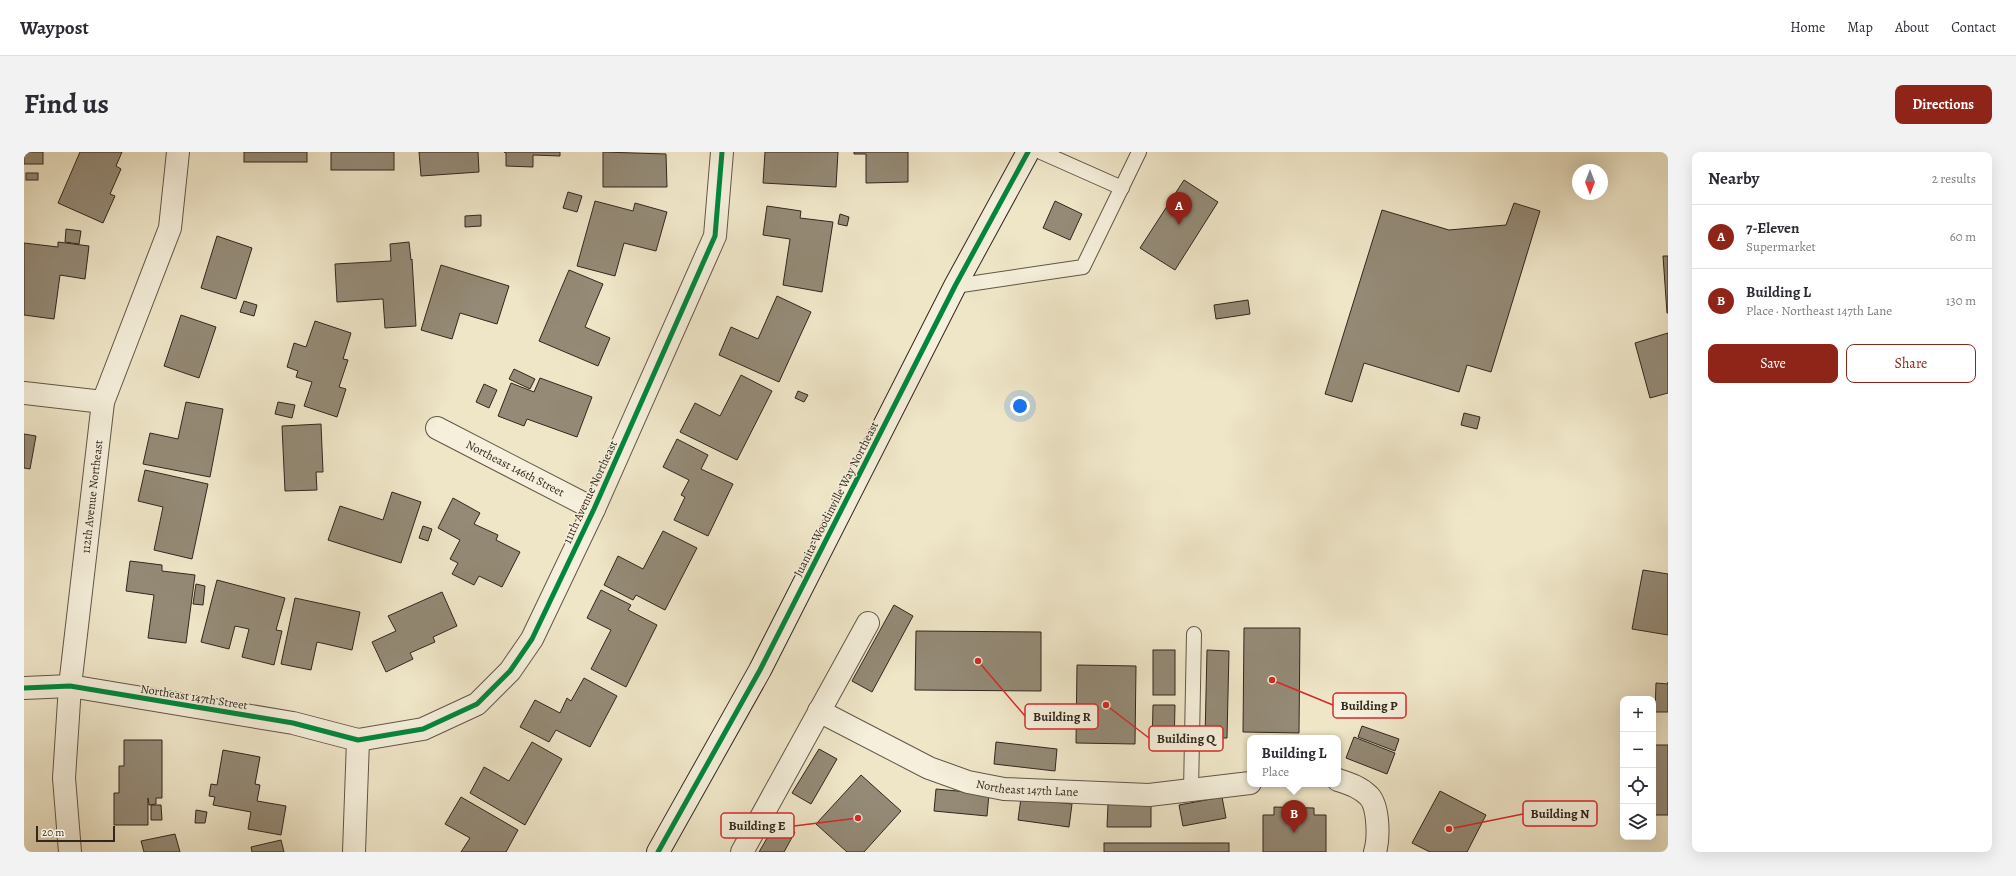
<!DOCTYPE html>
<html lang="en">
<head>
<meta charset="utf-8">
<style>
  :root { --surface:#fff; --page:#f2f2f3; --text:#2b2b33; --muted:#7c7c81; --line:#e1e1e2; --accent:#8f2418 }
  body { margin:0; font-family:Alegreya,serif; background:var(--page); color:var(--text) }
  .controls { position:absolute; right:12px; bottom:12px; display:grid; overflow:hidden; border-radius:8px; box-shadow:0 4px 16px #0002 }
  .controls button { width:36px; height:36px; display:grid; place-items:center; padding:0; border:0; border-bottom:1px solid var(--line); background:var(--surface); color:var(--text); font:20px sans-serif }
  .compass { position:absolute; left:1548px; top:12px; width:36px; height:36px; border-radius:50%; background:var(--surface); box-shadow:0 4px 16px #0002; rotate:180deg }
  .scale { position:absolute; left:12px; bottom:10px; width:79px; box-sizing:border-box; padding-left:4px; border:2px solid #32261e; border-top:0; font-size:11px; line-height:14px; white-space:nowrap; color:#32261e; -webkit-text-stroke:3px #f5efdb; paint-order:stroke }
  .you { position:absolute; left:996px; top:254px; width:14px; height:14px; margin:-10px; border:3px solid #fff; border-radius:50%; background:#1a73e8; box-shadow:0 0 0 6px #1a73e833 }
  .badge { display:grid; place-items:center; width:26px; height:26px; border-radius:50%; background:var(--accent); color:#fff; font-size:13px; font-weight:700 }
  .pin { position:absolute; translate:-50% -33px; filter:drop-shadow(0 1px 2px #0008) }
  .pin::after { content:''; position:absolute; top:21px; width:14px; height:12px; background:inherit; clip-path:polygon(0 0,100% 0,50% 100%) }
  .popup { position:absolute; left:1223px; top:583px; width:94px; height:52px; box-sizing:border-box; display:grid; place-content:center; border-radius:8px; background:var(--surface); filter:drop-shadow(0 1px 3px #0005); font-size:13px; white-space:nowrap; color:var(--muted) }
  .popup b { font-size:15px; color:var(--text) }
  .popup::after { content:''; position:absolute; left:50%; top:100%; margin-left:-8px; border:8px solid transparent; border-top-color:var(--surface) }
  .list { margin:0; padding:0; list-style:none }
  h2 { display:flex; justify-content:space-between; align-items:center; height:52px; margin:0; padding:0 16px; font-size:17px }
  h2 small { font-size:13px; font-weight:400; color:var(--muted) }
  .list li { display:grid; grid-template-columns:26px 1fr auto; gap:12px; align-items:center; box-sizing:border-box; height:64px; padding:0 16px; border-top:1px solid var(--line) }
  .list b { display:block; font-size:15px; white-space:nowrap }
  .list p { margin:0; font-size:13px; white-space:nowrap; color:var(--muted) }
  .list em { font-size:13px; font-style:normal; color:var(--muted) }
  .actions { display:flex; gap:8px; padding:12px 16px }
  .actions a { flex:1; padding:9px 0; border:1px solid var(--accent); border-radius:8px; text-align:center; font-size:14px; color:var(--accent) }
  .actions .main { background:var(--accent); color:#fff }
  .icon { flex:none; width:22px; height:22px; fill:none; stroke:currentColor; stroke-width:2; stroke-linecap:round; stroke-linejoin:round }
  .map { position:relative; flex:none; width:1644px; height:700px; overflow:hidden; border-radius:8px }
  header { display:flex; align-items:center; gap:24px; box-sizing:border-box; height:56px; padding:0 20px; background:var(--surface); border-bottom:1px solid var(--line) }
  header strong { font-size:19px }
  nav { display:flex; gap:22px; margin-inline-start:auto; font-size:14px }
  .intro { display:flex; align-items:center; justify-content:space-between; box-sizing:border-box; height:96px; padding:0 24px }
  h1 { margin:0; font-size:28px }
  .button { padding:10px 18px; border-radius:8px; background:var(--accent); color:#fff; font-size:14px; font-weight:700 }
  main { display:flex; gap:24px; padding:0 24px }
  aside { flex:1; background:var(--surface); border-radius:8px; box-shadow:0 4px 16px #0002 }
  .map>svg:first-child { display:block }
  .building { fill:#948a76; stroke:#32261e }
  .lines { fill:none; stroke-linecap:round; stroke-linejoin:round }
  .lane-casing { stroke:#615648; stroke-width:16 }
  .street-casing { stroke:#615648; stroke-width:24 }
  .secondary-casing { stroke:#32261e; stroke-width:24 }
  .lane { stroke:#f5efdb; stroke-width:14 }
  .street { stroke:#f5efdb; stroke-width:22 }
  .secondary { stroke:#f5efdb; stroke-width:22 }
  .cycleway-casing { stroke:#f5efdb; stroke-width:8 }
  .cycleway { stroke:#00873e; stroke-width:5 }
  .labels { text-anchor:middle; stroke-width:3; stroke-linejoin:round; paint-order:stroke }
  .street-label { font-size:12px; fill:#32261e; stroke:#f5efdb }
  .leader { fill:none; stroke:#d62828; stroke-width:1.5 }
  .callout-dot { fill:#d62828; stroke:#f5efdb; stroke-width:1.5 }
  .callout { fill:#f5efdb; stroke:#d62828; stroke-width:1.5 }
  .callout-label { font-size:13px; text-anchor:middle; font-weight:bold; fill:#32261e }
</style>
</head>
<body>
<header>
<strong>Waypost</strong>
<nav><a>Home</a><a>Map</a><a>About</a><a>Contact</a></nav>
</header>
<div class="intro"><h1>Find us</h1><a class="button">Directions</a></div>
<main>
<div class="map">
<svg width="1644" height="700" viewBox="0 0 1644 700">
  <rect width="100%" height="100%" fill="#efe6c8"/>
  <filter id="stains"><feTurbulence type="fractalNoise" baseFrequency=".005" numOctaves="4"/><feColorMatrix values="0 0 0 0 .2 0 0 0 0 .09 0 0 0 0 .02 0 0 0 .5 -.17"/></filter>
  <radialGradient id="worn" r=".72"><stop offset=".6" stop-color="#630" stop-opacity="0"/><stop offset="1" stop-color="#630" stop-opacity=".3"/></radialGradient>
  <g class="building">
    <rect x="0" y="0" width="19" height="12"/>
    <path d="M56,0H98L92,14L97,17L86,42L91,44L79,71L34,51Z"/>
    <rect x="220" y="0" width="63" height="10"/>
    <rect x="307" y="0" width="63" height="18"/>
    <path d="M395,0H454L455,20L397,24Z"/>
    <path d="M480,0H536V4L509,3V15L482,14V1Z"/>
    <path d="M579,0L642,2L643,35H579Z"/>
    <path d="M741,0H814L812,35L739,31Z"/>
    <path d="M830,0H884V30L842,31V2H830Z"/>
    <rect x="2" y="21" width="12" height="7"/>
    <path d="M1160,28L1194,50L1151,118L1116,96Z"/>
    <path d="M544,40L558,44L553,60L539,56Z"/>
    <path d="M571,49L609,59L611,51L643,60L632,99L600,91L591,124L553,114Z"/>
    <path d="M1031,49L1058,62L1046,88L1019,76Z"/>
    <path d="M1490,51L1516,59L1467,220L1443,213L1435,240L1340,211L1328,250L1301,242L1358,58L1425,78L1482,73Z"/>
    <path d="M743,54L777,59L776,66L809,70L798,140L759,133L766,87L739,83Z"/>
    <path d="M816,62L825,65L823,74L814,72Z"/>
    <path d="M457,63V74L441,75V64Z"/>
    <path d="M42,77L57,79L55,92L41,90Z"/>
    <path d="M193,84L228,96L212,147L177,136Z"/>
    <path d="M34,90L65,94L61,127L36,123L30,167L0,163V91L34,95Z"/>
    <path d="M385,90L387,108L388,107L392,174L361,176L359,147L313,150L311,112L367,109L366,92Z"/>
    <path d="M1639,104H1644V161H1643Z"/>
    <path d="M417,113L485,134L473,172L436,161L428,187L397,178Z"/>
    <path d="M545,118L579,132L561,175L586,186L574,214L515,189Z"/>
    <path d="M753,144L787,160L755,230L695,203L707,175L734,187Z"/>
    <path d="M1224,148L1226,162L1192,167L1190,153Z"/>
    <path d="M220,149L233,153L230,164L216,160Z"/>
    <path d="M157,163L192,175L175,226L140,214Z"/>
    <path d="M291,169L327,181L319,207L324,208L315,235L322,237L313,265L280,254L288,230L272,225L274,219L263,215L270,191L282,195Z"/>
    <path d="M1644,181V241L1626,246L1611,191Z"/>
    <path d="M490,217L511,227L506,237L485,227Z"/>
    <path d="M717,223L748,239L713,308L656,280L671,251L696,264Z"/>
    <path d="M516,226L568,245L553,285L503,267L500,274L474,264L487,231L510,240Z"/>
    <path d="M460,232L473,238L465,256L452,250Z"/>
    <path d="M774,239L784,243L780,250L771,246Z"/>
    <path d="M162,250L199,257L186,325L119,312L126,281L154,287Z"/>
    <path d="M254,250L271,253L268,266L251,262Z"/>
    <path d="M1440,261L1456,265L1453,277L1437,273Z"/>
    <path d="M297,272L299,320H292L293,338L261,339L258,274Z"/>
    <path d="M0,282L12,284L6,317L0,316Z"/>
    <path d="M653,287L684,303L677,317L709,332L684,384L650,368L661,345L657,343L665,328L639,315Z"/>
    <path d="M121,318L184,332L168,407L130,398L139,355L114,349Z"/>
    <path d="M368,340L397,350L377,411L304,388L316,354L359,368Z"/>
    <path d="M429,346L456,361L450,372L474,383L472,388L496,400L478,435L455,424L450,433L428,422L434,411L426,407L436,388L414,376Z"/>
    <path d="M399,374L408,377L404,389L395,386Z"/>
    <path d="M639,379L673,396L641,458L612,443L609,448L580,433L594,404L619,417Z"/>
    <path d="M106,409L138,413V419L171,423L162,491L124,486L130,443L102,439Z"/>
    <path d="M1619,418L1644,422V483L1608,477Z"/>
    <path d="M193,428L261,446L252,478L258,479L250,513L218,505L225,477L211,474L205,497L177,490Z"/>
    <path d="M172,432L181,434L179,453L169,452Z"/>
    <path d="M577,438L607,453L604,458L633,473L602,535L567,517L587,478L563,466Z"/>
    <path d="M418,440L433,474L409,485L411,490L386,501L389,507L362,520L348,490L372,479L364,464Z"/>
    <path d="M271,446L336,460L328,498L293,490L287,518L257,512Z"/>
    <path d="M870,453L889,464L848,540L828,529Z"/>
    <path d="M1220,476H1276L1275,581L1219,580Z"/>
    <path d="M892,479L1017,480V539L891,538Z"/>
    <rect x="1129" y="498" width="22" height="45"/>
    <path d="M1183,498L1205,499L1203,586H1181Z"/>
    <path d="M1053,513L1112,514L1111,592L1052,591Z"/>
    <path d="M560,526L593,544L566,595L532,578L525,590L496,575L511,548L536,561L543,546L547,549Z"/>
    <path d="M1644,530V560H1631L1632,531L1644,532Z"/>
    <path d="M1129,553H1151L1150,597H1128Z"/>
    <path d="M1338,574L1375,587L1371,599L1334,585Z"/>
    <path d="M1330,585L1371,601L1363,622L1322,606Z"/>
    <path d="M100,588H138V646H132V652L125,653L124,646V673H90V641H95V614H100Z"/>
    <path d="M508,590L538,607L501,673L446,641L460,615L485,629Z"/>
    <path d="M972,590L1033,597L1031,619L970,612Z"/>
    <rect x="1629" y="593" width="15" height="70"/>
    <path d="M795,597L813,607L787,652L768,641Z"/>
    <path d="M199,598L236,605L231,632L236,633L233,649L262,654L257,683L224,677L227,660L189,653L191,645L185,644L187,632L193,633Z"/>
    <path d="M837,623L877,659L840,700H823L792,672Z"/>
    <path d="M912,637L965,642L963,664L910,659Z"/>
    <path d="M1416,639L1462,663L1443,700H1406L1388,691Z"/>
    <path d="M437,645L494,678L482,700H437L446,686L421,672Z"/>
    <path d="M1198,645L1202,666L1159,674L1155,653Z"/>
    <path d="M997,646L1048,652L1045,675L994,668Z"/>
    <path d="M1084,652L1127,653V675H1083Z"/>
    <path d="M127,653H137L138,668H127Z"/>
    <path d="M1250,655L1290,656V663H1302V700H1239V663H1250Z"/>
    <path d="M172,658L183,660L181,671H171Z"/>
    <path d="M753,669L771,680L760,700H735Z"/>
    <path d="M151,682L156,700H120L117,689Z"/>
    <path d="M257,688L260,700H228L227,695Z"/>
    <rect x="1080" y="691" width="125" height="9"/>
  </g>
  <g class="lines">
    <g class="lane-casing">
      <g id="lane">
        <path d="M1017,0L1098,36"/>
        <path d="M931,134L1059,115L1115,0"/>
        <path d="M1167,639L1170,482"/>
      </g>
    </g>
    <g class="street-casing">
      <g id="street">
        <path d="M0,241L79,250"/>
        <path id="s1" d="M413,276L570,357"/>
        <path d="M0,536L46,534L269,571L334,588L399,577L453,552L486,519L508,487L570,357L691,84L698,0"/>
        <path id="s2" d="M795,559L905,616L944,630L980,637L1125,643L1226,631"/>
        <path d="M1314,628C1326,632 1336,635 1345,644C1355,655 1355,687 1351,700"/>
        <path id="s3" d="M46,700L40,626L46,534L79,250L146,76L154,0"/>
        <path d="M330,700L334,588"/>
        <path d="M718,700L844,471"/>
      </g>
    </g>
    <g class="secondary-casing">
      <path id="secondary" d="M634,700L736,518L931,134L1004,0"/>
    </g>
    <use href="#lane" class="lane"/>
    <use href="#street" class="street"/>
    <use href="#secondary" class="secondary"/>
    <g class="cycleway-casing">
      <g id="cycleway">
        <path d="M0,536L46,534L269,571L334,588L399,577L453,552L486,519L508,487L570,357L691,84L698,0"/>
        <path d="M634,700L736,518L931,134L1004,0"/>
      </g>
    </g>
    <use href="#cycleway" class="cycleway"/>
  </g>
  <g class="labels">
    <g class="street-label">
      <text dy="4" stroke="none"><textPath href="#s1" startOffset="88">Northeast 146th Street</textPath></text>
      <text transform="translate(566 340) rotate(-65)" y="4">111th Avenue Northeast</text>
      <text dy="4" stroke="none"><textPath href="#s3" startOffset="357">112th Avenue Northeast</textPath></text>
      <text transform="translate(812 347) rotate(-63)" y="4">Juanita-Woodinville Way Northeast</text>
      <text transform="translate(170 545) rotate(9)" y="4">Northeast 147th Street</text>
      <text dy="4" stroke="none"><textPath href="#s2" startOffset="225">Northeast 147th Lane</textPath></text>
    </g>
  </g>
  <path class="leader" d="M1248 528L1309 553M954 509L1001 564M1082 553L1125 586M1425 677L1499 662M834 666L770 674"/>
  <g class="callout-dot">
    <circle cx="1248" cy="528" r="4"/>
    <circle cx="954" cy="509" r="4"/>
    <circle cx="1082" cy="553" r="4"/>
    <circle cx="1425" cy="677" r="4"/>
    <circle cx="834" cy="666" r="4"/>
  </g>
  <g class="callout">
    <rect x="1309" y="541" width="73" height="25" rx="4"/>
    <rect x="1001" y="552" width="73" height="25" rx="4"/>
    <rect x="1125" y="574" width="74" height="25" rx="4"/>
    <rect x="1499" y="649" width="74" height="25" rx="4"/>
    <rect x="697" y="661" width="73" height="25" rx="4"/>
  </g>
  <g class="callout-label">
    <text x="1345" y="558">Building P</text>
    <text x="1038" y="569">Building R</text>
    <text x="1162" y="591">Building Q</text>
    <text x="1536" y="666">Building N</text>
    <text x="733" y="678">Building E</text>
  </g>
  <rect width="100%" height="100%" filter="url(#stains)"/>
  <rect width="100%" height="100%" fill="url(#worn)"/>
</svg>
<div class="controls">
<button>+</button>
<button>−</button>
<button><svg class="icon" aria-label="locate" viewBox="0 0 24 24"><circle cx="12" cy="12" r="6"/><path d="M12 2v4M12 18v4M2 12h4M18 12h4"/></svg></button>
<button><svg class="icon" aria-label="layers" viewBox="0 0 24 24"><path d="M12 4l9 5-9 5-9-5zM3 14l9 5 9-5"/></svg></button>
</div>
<svg class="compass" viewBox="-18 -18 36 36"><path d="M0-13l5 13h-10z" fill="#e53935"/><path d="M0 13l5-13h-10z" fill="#7c7c81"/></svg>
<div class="scale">20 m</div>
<div class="you"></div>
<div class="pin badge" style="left:1155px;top:73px">A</div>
<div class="pin badge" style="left:1270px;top:681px">B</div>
<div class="popup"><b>Building L</b>Place</div>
</div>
<aside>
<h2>Nearby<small>2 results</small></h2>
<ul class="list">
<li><span class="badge">A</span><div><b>7-Eleven</b><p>Supermarket</p></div><em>60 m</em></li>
<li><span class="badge">B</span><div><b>Building L</b><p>Place · Northeast 147th Lane</p></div><em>130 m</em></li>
</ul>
<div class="actions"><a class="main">Save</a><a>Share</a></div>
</aside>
</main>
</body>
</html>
